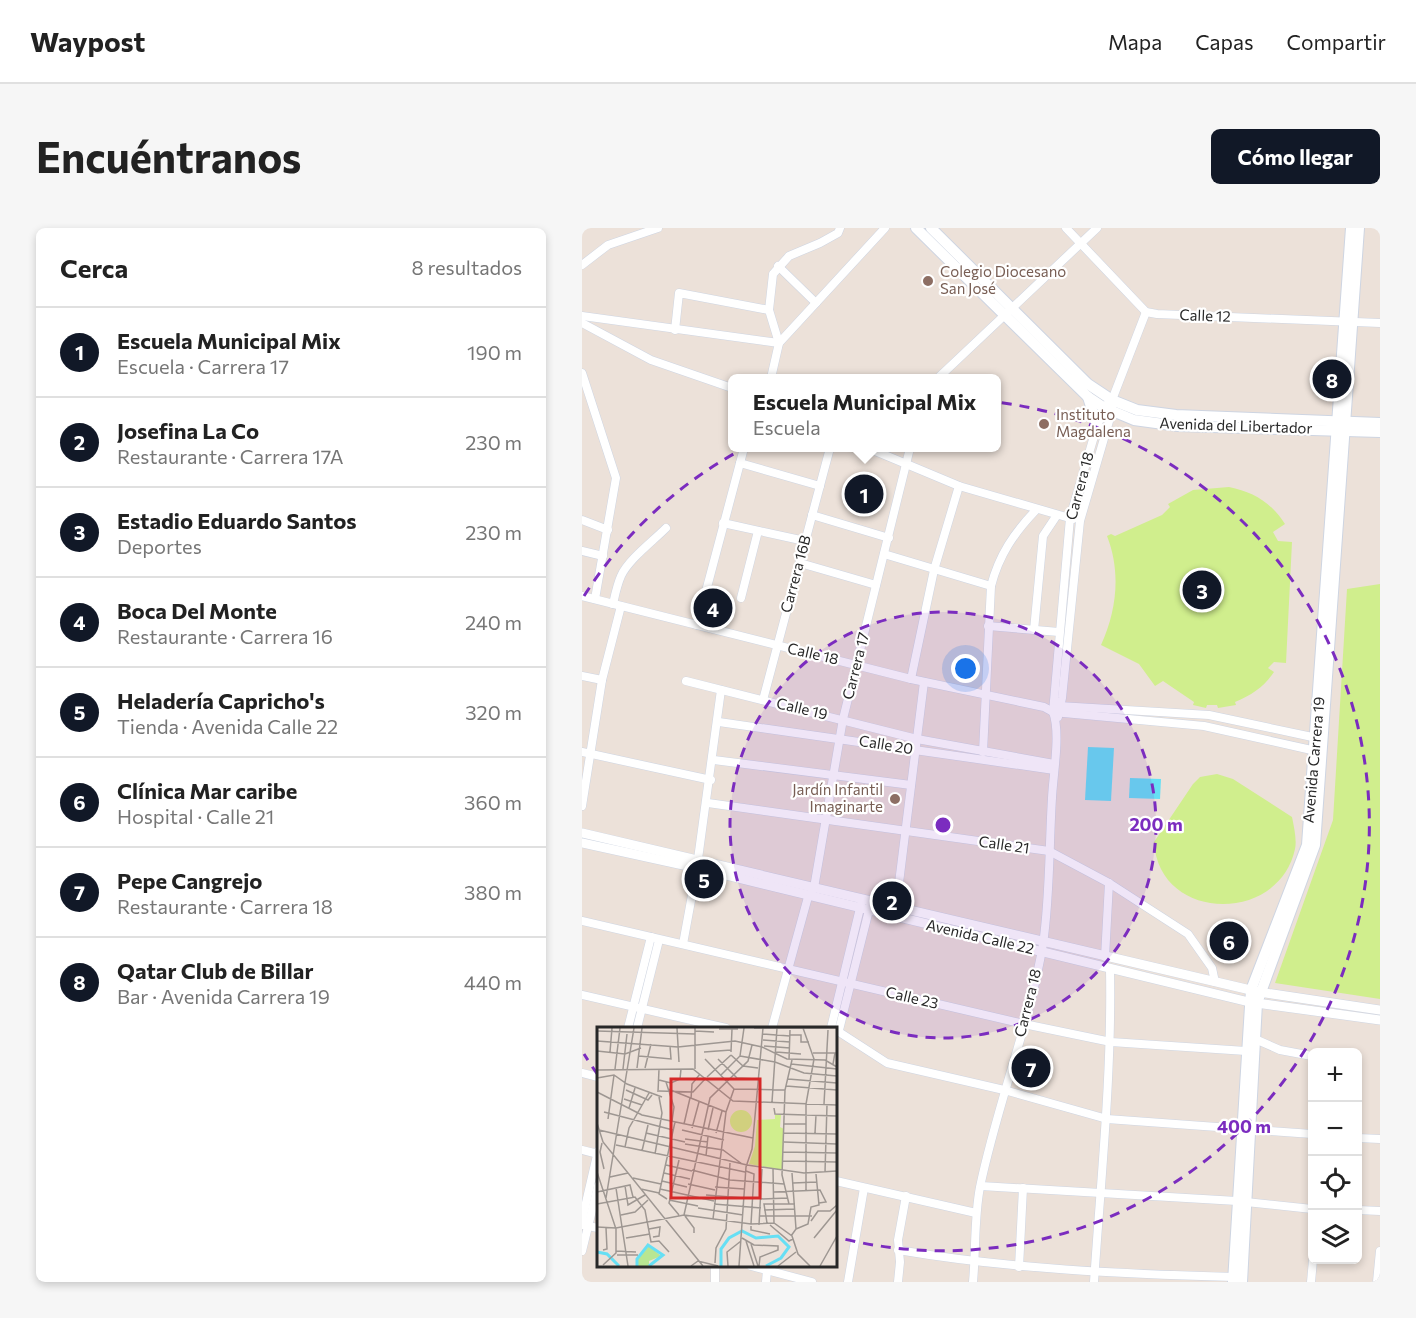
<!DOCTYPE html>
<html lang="es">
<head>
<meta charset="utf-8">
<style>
  :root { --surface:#fff; --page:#f6f6f6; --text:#222; --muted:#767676; --line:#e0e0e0; --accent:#111827 }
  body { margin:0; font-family:Commissioner,sans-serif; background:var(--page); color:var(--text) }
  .controls { position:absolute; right:18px; bottom:18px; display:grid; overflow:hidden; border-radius:9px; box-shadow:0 3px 9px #0003 }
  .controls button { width:54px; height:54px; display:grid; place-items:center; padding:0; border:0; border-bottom:2px solid var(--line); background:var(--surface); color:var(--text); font:30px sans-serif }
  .you { position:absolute; left:384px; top:441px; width:21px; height:21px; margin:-15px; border:4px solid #fff; border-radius:50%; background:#1a73e8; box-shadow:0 0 0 9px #1a73e833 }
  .badge { display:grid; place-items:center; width:39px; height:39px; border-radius:50%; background:var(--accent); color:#fff; font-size:20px; font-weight:700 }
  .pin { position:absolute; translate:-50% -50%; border:3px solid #fff; box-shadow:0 2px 6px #0006 }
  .popup { position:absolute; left:146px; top:146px; width:273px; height:78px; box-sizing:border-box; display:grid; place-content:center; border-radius:9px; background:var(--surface); filter:drop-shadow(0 2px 4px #0005); font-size:20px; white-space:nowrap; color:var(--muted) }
  .popup b { font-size:22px; color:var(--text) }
  .popup::after { content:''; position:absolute; left:50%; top:100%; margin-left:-12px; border:12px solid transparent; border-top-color:var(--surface) }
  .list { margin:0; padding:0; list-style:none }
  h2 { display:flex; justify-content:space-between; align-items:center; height:78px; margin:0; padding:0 24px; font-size:26px }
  h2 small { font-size:20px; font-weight:400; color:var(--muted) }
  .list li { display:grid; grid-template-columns:39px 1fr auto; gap:18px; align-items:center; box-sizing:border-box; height:90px; padding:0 24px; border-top:2px solid var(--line) }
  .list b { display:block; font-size:22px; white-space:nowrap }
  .list p { margin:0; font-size:20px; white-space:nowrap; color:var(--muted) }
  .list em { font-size:20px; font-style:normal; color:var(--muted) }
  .icon { flex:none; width:33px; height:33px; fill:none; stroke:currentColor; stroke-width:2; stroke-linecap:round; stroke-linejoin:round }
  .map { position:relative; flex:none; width:798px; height:1054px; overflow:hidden; border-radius:9px }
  header { display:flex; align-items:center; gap:36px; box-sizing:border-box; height:84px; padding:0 30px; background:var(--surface); border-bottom:2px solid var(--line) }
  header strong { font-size:28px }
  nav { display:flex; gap:33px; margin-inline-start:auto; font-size:21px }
  .intro { display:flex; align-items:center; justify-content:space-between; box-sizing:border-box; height:144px; padding:0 36px }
  h1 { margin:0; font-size:42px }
  .button { padding:15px 27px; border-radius:9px; background:var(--accent); color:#fff; font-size:21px; font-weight:700 }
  main { display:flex; gap:36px; padding:0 36px }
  aside { flex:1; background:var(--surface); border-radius:9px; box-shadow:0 3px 9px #0003 }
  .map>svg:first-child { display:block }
  .pitch { fill:#d0ee8d }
  .water { fill:#66dff4 }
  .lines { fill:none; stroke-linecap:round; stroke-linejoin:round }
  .minor-casing { stroke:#ced5e2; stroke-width:9 }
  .tertiary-casing { stroke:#ced5e2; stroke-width:10 }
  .secondary-casing { stroke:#ced5e2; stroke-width:12 }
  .minor { stroke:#fff; stroke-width:8 }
  .tertiary { stroke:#fff; stroke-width:9 }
  .secondary { stroke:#fff; stroke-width:10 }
  .ring { fill:none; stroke:#7b2cbf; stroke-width:3; stroke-dasharray:10 8 }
  .education-dot { fill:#8d6e63; stroke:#fff; stroke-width:2 }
  .labels { text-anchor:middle; stroke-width:4.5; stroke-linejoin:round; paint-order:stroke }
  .education-label { font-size:15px; fill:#785e54; stroke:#fff; text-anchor:start }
  .street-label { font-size:15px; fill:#282828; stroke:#fff }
  .inset-river { fill:none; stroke:#66dff4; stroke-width:3 }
  .inset-road { fill:none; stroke:#9e9792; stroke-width:1.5 }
  .view { fill:#d62828; fill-opacity:0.15; stroke:#d62828; stroke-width:3 }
  .inset-edge { fill:none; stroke:#282828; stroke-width:3 }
  .centre { fill:#7b2cbf; stroke:#fff; stroke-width:3 }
  .ring-label { font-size:18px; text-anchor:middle; font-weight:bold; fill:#7b2cbf; stroke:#fff; stroke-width:4.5; stroke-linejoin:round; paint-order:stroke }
</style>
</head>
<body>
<header>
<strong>Waypost</strong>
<nav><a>Mapa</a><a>Capas</a><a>Compartir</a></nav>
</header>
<div class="intro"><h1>Encuéntranos</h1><a class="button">Cómo llegar</a></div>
<main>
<aside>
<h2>Cerca<small>8 resultados</small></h2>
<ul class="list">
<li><span class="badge">1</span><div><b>Escuela Municipal Mix</b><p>Escuela · Carrera 17</p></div><em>190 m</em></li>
<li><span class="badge">2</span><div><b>Josefina La Co</b><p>Restaurante · Carrera 17A</p></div><em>230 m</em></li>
<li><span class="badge">3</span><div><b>Estadio Eduardo Santos</b><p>Deportes</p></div><em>230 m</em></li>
<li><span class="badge">4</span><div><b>Boca Del Monte</b><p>Restaurante · Carrera 16</p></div><em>240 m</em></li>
<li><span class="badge">5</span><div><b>Heladería Capricho's</b><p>Tienda · Avenida Calle 22</p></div><em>320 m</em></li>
<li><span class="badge">6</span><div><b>Clínica Mar caribe</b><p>Hospital · Calle 21</p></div><em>360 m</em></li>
<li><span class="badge">7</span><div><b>Pepe Cangrejo</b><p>Restaurante · Carrera 18</p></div><em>380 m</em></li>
<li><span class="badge">8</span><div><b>Qatar Club de Billar</b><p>Bar · Avenida Carrera 19</p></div><em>440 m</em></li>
</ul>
</aside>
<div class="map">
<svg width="798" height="1054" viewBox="0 0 798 1054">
  <rect width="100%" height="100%" fill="#ece1d9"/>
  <g class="pitch">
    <path d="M647,259C671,264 689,274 703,296L691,304L696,313L710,314L704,435L692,434L686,440L692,444C682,459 670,467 653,474L654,477L636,480L635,477H625L624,480L611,477L612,474L581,453L573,458L557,436L519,417C535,382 539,344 525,308L529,306L533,308L580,287L588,279L586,276L611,262Z"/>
    <path d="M798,356V771L693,755L751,592L765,361Z"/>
    <path d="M635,546L651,551L710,589C712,599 715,612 713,621C697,696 577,695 572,614L611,556L618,549Z"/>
  </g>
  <g class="water">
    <path d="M506,519L532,520L529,573L503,572Z"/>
    <path d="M548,550L579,551L578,571L547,570Z"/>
  </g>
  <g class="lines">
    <g class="minor-casing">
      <g id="minor">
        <path d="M484,0L564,84L575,86L798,95"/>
        <path d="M0,37L26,17L76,0"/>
        <path d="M196,38L234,75"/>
        <path d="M0,88L197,115L303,0"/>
        <path d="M0,95L69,132L150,160"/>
        <path d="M93,102L97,65L187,82"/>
        <path d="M0,145L34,250L13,371"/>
        <path d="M189,150L197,115L187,82L191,46L207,28L238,15L256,5L258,0"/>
        <path d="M356,150L515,0"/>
        <path d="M286,220L377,258L491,291"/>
        <path d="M158,235L238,258"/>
        <path d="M230,287L307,310"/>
        <path d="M0,292L26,302"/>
        <path d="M141,295L223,313"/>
        <path d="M0,323L21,328"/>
        <path d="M302,326L409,358"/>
        <path d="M218,335L294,357"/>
        <path d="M0,368L329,451L462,479L471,484L622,498L734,523"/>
        <path d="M159,370L176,303"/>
        <path d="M31,376C33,367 35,357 39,348C46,332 70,314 84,300"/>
        <path d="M115,397L162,220"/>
        <path d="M406,398L477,404"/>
        <path d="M452,402L461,308L475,287"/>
        <path d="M0,448L20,452"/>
        <path d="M329,451L352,342L377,258"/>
        <path d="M104,453L335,511L472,536"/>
        <path d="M181,472L248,220"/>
        <path d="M477,478L627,487L735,510"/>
        <path d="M476,489L480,470L498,293L530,183V172L564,84"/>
        <path d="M137,494L472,542"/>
        <path d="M0,524L129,552"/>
        <path d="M401,524L409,358C417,327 432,305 454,282"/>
        <path d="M132,532L329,557"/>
        <path d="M126,575L467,623L527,655L606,706L630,740L633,754"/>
        <path d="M0,578L20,452L39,378"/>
        <path d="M116,631L139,462"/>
        <path d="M314,679L342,454"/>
        <path d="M0,693L442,796L529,814L664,823"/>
        <path d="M101,716L115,640"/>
        <path d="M523,729L527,655"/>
        <path d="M0,767L144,800"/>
        <path d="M46,800L69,709"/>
        <path d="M55,800L77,712"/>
        <path d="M190,800L226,669L232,660L261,491L328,220"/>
        <path d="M249,800L279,676"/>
        <path d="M254,802L305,835L422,862L525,891L730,906"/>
        <path d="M257,802L288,678"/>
        <path d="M673,811L698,822L730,828"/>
        <path d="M0,845L16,849"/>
        <path d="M776,910L798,911"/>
        <path d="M0,922L16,926"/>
        <path d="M254,953L394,985"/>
        <path d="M399,958L655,973"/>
        <path d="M664,974L730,981"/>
        <path d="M776,982L798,983"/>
        <path d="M0,992L16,923"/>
        <path d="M1,997L16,1000"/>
        <path d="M316,1022C428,1041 539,1046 652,1049"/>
        <path d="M0,1023L16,958"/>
        <path d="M169,1038L230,1054"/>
        <path d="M437,1039L441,960"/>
        <path d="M133,1054V1038"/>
        <path d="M184,1054L185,1042"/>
        <path d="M266,1054L282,960"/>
        <path d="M316,1054L318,1034L316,1012L324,968"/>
        <path d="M391,1054C394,1022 392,990 398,959C415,877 447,798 461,716C468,669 467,618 470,570C471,547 479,505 471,484L488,290L515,198L524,177"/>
        <path d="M512,1054C519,949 530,846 528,741"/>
        <path d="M729,1054L731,1032"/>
        <path d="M795,1054L798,1023"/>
      </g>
    </g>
    <g class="tertiary-casing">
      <g id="tertiary">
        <path d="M0,605L677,764L798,782"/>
        <path d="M0,615L115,640L667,774L798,792"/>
      </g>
    </g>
    <g class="secondary-casing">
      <g id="secondary">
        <path d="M334,0L506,169L521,179L552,192L596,198L798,204"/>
        <path d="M349,0L506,156L530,172L555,182L594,187L798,195"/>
        <path d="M506,169L515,198"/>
        <path d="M651,1054L669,762L725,617L769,0"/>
        <path d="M660,1054L675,775L733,617L777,0"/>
      </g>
    </g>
    <use href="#minor" class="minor"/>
    <use href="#tertiary" class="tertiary"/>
    <use href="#secondary" class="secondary"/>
  </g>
  <circle cx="361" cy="597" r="213" fill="#7b2cbf" fill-opacity=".12"/>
  <g class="ring">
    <circle cx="361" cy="597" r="213"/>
    <path d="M16 847A426 426 0 0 1 2 826M2 368A426 426 0 1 1 254 1009"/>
  </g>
  <g class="education-dot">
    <circle cx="346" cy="53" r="6"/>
    <circle cx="462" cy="196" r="6"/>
    <circle cx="313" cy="571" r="6"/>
  </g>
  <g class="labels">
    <g class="education-label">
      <text x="358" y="49">Colegio Diocesano<tspan x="358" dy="17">San José</tspan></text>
      <text x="474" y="192">Instituto<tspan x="474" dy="17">Magdalena</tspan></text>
      <text x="301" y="567" text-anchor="end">Jardín Infantil<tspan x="301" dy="17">Imaginarte</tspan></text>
    </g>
    <g class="street-label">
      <text transform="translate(623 88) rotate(2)" y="5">Calle 12</text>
      <text transform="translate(654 198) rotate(2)" y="5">Avenida del Libertador</text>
      <text transform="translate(498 258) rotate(-75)" y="5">Carrera 18</text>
      <text transform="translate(214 346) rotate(-75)" y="5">Carrera 16B</text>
      <text transform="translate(231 426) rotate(13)" y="5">Calle 18</text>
      <text transform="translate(274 438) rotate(-76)" y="5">Carrera 17</text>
      <text transform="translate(220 481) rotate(13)" y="5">Calle 19</text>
      <text transform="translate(304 517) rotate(9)" y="5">Calle 20</text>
      <text transform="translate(732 532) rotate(-85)" y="5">Avenida Carrera 19</text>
      <text transform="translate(422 617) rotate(8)" y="5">Calle 21</text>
      <text transform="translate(398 709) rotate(13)" y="5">Avenida Calle 22</text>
      <text transform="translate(330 770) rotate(13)" y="5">Calle 23</text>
      <text transform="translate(446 775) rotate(-76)" y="5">Carrera 18</text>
    </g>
  </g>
  <g transform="translate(15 799)">
    <rect width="240" height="240" fill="#ece1d9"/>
    <path d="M52,219L64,229L52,234V239H41V232Z" fill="#b8e692"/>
    <path d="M133 94a11 11 0 1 1 22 0a11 11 0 1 1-22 0ZM178,88H184L183,100L187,102L185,143L152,137L158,119L160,93L178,92Z" fill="#d0ee8d"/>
    <path class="inset-river" d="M0,225L10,227L22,239M40,239V232L51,218L66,228L52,239M124,239V222L132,211L145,204L159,211L181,209L192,220L184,231L169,239"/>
    <path class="inset-road" d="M80,1L82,35M98,1V42M157,1H240M206,1L217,32L209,77V164M122,2H141M0,4L98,7M98,4L117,5M166,7L193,9M193,8H204V15H212M166,13L193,15M0,14L81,20L138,14L165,20L190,32L228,33L240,40M167,19L193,21M0,24L28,27L44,21M13,25L15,1M107,25L134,23M134,25L135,2M179,25L204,27M216,26H238L236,37M134,28L146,39L161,41M42,29L74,32L73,19M143,29L178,35L207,46L240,49M108,32L137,62L188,63M121,32L140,51L160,52M192,33L193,3M194,37L240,42M40,41L45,1M48,41L54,17M18,42L23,1M26,42L30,7M0,43L96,42L136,74L240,78M124,48L143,29L147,1M110,50L134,28M0,51L17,48L30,57L65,70M191,52L240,56M62,53L74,56L83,52L84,42M69,55L77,80L75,94M189,59L240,63M71,62L129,85M29,63L51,73L55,68M62,64L96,65L109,51M0,65L45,88L156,111M61,65L62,42M27,72L45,78M94,72L95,57L103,47M175,75L180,1M227,77L231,3M32,81L38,61M177,81L178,87L240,89M7,85L76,103M11,92L17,48M0,96L6,115L106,239M87,97L93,71M187,97H209M95,101L102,75M2,103L150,138L207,146L240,144M85,103L127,113M111,103L116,81M49,106L88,115M119,106L125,84M187,106L240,107M218,106L219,88M88,112L111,115M187,115L240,117M5,116L3,125L7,142M88,117L126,123L145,137M19,118L148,145M28,120L32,101L52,66M45,124L51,98M186,125L240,126M58,127L65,86L62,70M109,129L111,109M186,134L240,135M69,138L95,144M176,142L177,197M95,143L133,153L187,157M149,144L157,147L154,197M0,145L19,202V226L6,238M228,145L230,78M67,146L93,152M13,150L31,146M36,151L64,157M65,154L90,160M196,156L220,155M91,157L118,163M28,159L31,178L48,168M118,160L147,162M19,161L31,239M44,162L62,166M63,162L117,174M0,165L33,158L36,170M177,165L223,163L229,175L222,176M109,168L147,171M9,171L37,1M70,172L62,167L78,95M163,172L191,171M72,173L101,179M0,177L38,170L48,183L54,215L62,214L72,225M117,177L164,181M192,177L185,148L188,63L195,33M101,181L146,188M167,183L198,182M24,188L38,185L51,173M82,188L72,176L82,133M87,188L113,71L151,34L155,18M88,189L97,201V206M162,189H215M116,192L129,85L137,62M214,194L221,184H233L240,178M170,196L167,177H198M162,198L165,142M173,198L192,214L196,212M154,199V203L173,207M0,200L19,201L87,188L154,197L177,196L195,209L201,227L213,239M52,202L63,200L62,209L56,210M199,202L211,197L214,180L222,178L219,147M194,209L199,202L195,146M29,211L53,207M145,211L157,218L181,219V223L163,230L162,239M217,211L240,183M149,214L157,239M154,217L161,239M6,223L10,222L9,201M19,224L39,225M20,228H41M118,236L119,221L129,202L133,136M94,239L101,234L121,239M131,239L130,225L144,214M142,239L149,140L155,122L166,1M181,239L199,225M223,239L240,209"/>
    <path class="view" d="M74,52H163V171H74Z"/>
    <rect width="240" height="240" class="inset-edge"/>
  </g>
  <circle cx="361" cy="597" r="9" class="centre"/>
  <g class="ring-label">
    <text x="574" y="603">200 m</text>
    <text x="662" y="905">400 m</text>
  </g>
</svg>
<div class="controls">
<button>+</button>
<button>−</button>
<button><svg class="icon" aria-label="locate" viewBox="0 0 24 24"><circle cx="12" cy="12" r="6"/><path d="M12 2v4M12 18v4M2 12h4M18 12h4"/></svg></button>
<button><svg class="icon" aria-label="layers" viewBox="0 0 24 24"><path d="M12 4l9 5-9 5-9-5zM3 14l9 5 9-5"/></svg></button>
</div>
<div class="you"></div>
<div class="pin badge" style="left:282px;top:266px">1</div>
<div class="popup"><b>Escuela Municipal Mix</b>Escuela</div>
<div class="pin badge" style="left:310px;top:673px">2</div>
<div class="pin badge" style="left:620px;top:362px">3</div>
<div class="pin badge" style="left:131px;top:380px">4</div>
<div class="pin badge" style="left:122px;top:651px">5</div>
<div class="pin badge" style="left:647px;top:713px">6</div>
<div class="pin badge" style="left:449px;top:840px">7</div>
<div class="pin badge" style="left:750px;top:151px">8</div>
</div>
</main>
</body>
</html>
